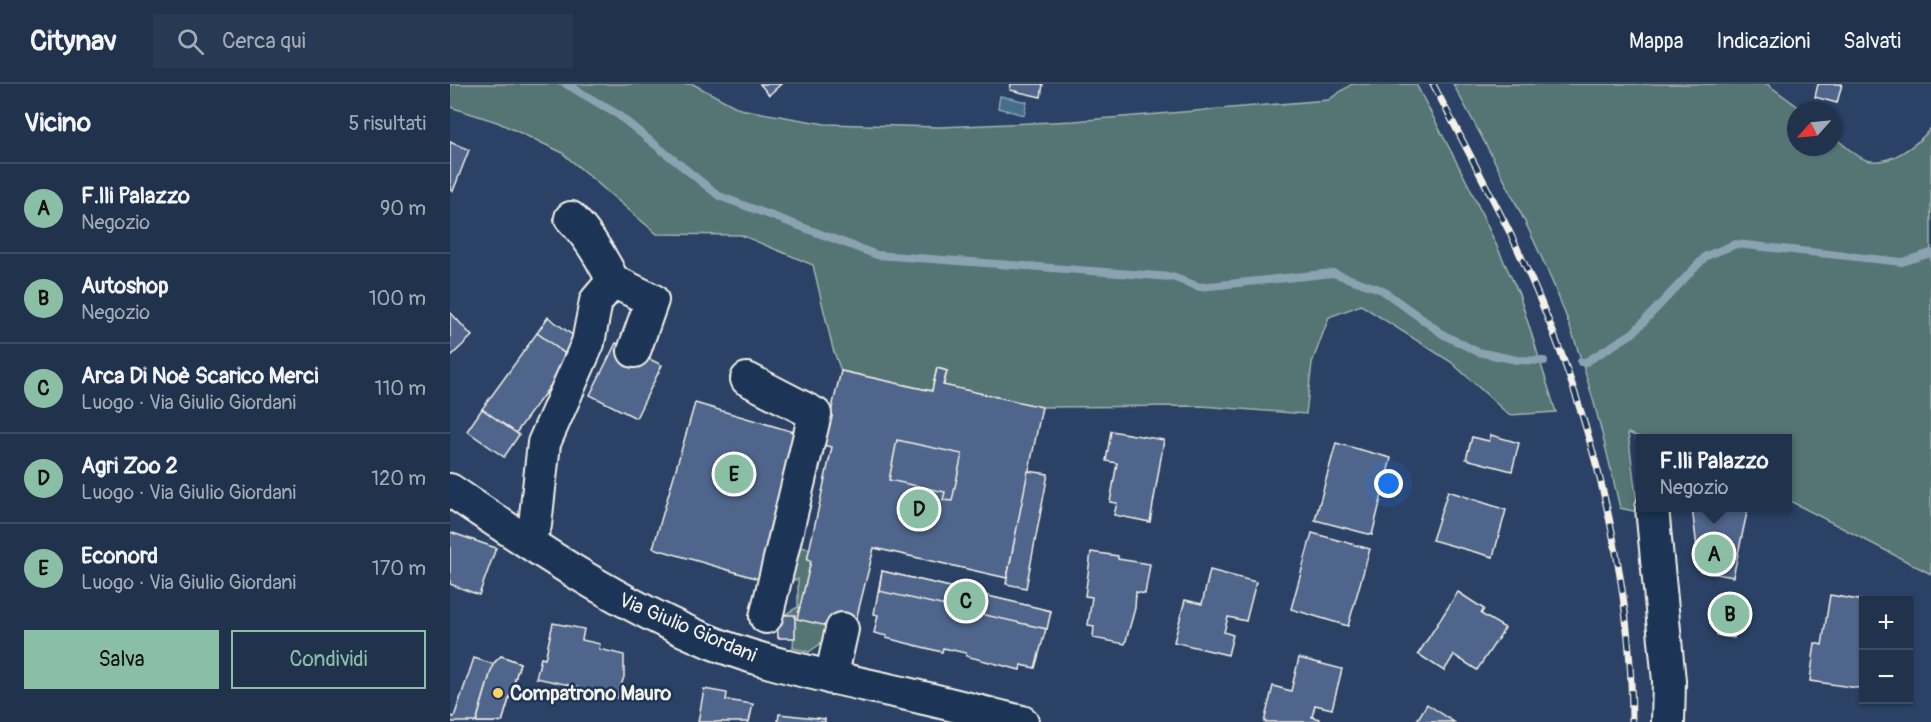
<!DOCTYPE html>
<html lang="it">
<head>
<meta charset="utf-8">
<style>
  :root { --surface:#20324c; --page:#283a53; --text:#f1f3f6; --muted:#a2aab5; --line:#3d4d64; --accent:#8abfa5 }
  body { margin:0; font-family:Pangolin,sans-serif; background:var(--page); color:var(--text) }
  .controls { position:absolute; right:18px; bottom:18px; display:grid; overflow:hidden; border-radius:0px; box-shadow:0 2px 4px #0004 }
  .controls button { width:54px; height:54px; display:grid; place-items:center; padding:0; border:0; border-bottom:2px solid var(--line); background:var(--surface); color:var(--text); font:30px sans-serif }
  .compass { position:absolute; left:1337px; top:18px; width:54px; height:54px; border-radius:50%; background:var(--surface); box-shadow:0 2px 4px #0004; rotate:243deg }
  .you { position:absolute; left:939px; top:400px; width:21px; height:21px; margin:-15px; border:4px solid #fff; border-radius:50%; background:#1a73e8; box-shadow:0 0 0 9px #1a73e833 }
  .badge { display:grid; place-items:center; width:39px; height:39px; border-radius:50%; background:var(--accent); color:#111; font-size:20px; font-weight:700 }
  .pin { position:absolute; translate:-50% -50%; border:3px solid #fff; box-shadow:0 2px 6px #0006 }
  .popup { position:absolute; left:1186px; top:350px; width:156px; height:78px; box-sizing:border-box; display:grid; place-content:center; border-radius:0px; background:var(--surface); filter:drop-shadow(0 2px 4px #0005); font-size:20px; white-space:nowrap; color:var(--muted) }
  .popup b { font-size:22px; color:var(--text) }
  .popup::after { content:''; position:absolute; left:50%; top:100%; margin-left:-12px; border:12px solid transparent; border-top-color:var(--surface) }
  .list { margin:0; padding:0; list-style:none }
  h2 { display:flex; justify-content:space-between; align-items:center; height:78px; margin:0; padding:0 24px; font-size:26px }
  h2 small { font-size:20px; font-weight:400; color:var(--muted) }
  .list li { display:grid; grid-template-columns:39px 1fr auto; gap:18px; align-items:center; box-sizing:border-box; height:90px; padding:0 24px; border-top:2px solid var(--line) }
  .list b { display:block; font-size:22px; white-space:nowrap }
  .list p { margin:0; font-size:20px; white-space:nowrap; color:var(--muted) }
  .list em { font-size:20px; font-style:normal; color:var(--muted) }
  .actions { display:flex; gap:12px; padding:18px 24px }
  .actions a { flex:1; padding:14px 0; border:2px solid var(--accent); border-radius:0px; text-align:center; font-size:21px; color:var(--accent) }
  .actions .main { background:var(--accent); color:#111 }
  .icon { flex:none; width:33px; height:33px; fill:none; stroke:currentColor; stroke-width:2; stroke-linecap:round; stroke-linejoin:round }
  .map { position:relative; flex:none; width:1481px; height:638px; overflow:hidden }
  header { display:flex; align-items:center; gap:36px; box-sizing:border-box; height:84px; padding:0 30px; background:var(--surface); border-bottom:2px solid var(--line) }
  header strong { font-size:28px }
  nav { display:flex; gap:33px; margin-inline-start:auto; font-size:21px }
  .search { width:420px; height:54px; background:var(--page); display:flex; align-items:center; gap:15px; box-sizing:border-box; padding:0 21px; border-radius:0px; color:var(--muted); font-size:22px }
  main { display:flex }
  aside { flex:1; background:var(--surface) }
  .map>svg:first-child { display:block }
  .green { fill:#547474; stroke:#a4b2ae; stroke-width:1.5 }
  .water { fill:#456e8d; stroke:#8ba2b1; stroke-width:1.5 }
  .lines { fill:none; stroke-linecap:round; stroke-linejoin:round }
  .stream { stroke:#8ba2b1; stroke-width:8 }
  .building { fill:#50658b; stroke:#f4f1e8; stroke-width:1.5 }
  .minor-casing { stroke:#f4f1e8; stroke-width:36 }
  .minor { stroke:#1d3557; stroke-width:32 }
  .rail-casing { stroke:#f4f1e8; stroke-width:7 }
  .rail { stroke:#1d3557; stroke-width:4.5; stroke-dasharray:14; stroke-linecap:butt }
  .poi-dot { fill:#ffd166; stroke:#1d3557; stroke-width:2 }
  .labels { text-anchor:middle; stroke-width:5; stroke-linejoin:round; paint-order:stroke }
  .street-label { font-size:20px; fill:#f4f1e8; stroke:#1d3557 }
  .poi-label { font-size:20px; font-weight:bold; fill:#f4f1e8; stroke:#1d3557; text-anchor:start }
</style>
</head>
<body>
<header>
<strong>Citynav</strong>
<div class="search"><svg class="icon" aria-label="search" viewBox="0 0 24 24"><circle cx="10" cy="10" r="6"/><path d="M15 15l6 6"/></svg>Cerca qui</div>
<nav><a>Mappa</a><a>Indicazioni</a><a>Salvati</a></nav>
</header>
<main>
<aside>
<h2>Vicino<small>5 risultati</small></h2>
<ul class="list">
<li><span class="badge">A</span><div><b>F.lli Palazzo</b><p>Negozio</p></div><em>90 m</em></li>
<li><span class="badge">B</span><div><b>Autoshop</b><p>Negozio</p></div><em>100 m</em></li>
<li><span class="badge">C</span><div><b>Arca Di Noè Scarico Merci</b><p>Luogo · Via Giulio Giordani</p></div><em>110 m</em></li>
<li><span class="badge">D</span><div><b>Agri Zoo 2</b><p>Luogo · Via Giulio Giordani</p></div><em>120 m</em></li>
<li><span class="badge">E</span><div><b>Econord</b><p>Luogo · Via Giulio Giordani</p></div><em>170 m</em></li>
</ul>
<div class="actions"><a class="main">Salva</a><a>Condividi</a></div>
</aside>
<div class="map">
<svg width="1481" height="638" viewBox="0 0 1481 638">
  <rect width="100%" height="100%" fill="#2b4266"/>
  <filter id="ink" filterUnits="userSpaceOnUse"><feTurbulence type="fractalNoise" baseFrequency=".0167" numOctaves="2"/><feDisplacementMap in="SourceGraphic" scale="12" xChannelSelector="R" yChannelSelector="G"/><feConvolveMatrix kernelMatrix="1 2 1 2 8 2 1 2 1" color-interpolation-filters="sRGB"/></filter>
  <g filter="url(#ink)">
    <g class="green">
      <path d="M0,0H243L290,25L375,40L490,43L624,37L878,16L902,0H966L1019,102L1069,210L1106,328L1059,331L1001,278L911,221L879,233L862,279L856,330L751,322L592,323L493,301L497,287L487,284L482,307L391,287L383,265L363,181L291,151L207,150L111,68L47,38L0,23Z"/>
      <path d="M1003,0H1317L1354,27H1346V63H1382V51C1390,58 1407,73 1416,76C1439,83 1468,60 1481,44V490L1338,416V354H1192L1178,349L1188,428L1170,424C1153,351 1136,279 1107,209C1077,137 1041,69 1003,0Z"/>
      <path d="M342,461L360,465L381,543L377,555L359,568L343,564L345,532L334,531L348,523V495L332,500Z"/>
    </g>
    <path class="water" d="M550,12L577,18L574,31L548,24Z"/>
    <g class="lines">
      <g class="stream">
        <path d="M116,0L167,30L269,112L427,171L722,193L750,203L883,189L932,206L994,251L1028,268L1067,276L1094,277"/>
        <path d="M1131,278H1136L1183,249L1256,172L1286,160L1452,178L1481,169"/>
      </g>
    </g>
    <g class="building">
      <path d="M310,0H331L319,11Z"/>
      <path d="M561,0H593L591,13L560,6Z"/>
      <path d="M1368,0H1392L1387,19L1365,13Z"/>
      <path d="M0,58L19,66L3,107L0,106Z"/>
      <path d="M0,228L22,252L0,273Z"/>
      <path d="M98,233L129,256L118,272L87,249Z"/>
      <path d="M87,249L118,272H122L66,349L32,325Z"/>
      <path d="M166,259L212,281L186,334L140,311Z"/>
      <path d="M487,284L497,287L489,319L480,316Z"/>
      <path d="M487,284L497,287L493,301L592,323L557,494L424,464L403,548L347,535L361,477L357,476L382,363L373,361L391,287L482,307Z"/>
      <path d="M245,319L354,351L331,430L324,428L318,452L324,454L312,496L203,464Z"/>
      <path d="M32,325L69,351L54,373L17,347Z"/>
      <path d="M661,347L714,356L700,438L664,431L667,419L660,418L667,379L656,377Z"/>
      <path d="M1041,351L1069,359L1062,387L1016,375L1022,353L1039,357Z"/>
      <path d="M447,356L512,370L502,417L493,416L495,408L439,396Z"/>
      <path d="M886,359L941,374L922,451L865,436Z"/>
      <path d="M578,387L598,390L576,504L556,500Z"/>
      <path d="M998,407L1056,426L1043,473L982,456Z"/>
      <path d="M1242,424H1298L1283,493L1250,487Z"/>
      <path d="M0,448L46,464L29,511L0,500Z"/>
      <path d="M862,449L920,465L898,542L841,525Z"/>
      <path d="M641,468L668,472V475L700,480L695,510L686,508L685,524L675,560L643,554L644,542L638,541L642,513L635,512Z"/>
      <path d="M760,486L806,498L796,537L778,533L774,548L783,551L778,571L724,558L735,516L752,520Z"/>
      <path d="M432,487L601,527L585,584L571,581L570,586L516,572V569L493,564L492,568L436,554L437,552L424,549L428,531L424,530Z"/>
      <path d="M432,487L601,527L597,545L429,507Z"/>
      <path d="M1008,508L1034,525L1031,530L1055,544L1027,586L1004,571L994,587L968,570Z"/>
      <path d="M1380,511L1414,517V605L1360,597L1365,559L1372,561Z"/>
      <path d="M1274,520L1290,524L1284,554L1267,551Z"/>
      <path d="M327,531H345V554H328Z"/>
      <path d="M103,539L134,545L132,556L150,560L149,565L174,571V593L167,614L129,606V603L86,594L91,574L95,575Z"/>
      <path d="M51,572L70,579L52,638H26L43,580Z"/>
      <path d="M51,572L70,579L52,638H26L43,580Z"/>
      <path d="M24,574L43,580L26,638H0V632L4,633Z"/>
      <path d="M849,574L892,585L882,625L865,621L862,633L870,635L869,638H814L823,602L841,607Z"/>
      <path d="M254,605L277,609L276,616L303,620L299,638H248Z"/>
      <path d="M977,620L1004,638H966Z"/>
      <path d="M329,630L375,635V638H328Z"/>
    </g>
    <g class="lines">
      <g class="minor-casing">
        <g id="minor">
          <path d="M121,134C139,152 152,174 163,197"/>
          <path d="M297,295L365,330L316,533"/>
          <path d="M0,406C85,464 168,520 263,559C322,582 386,594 448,608C489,617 530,628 572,638"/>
          <path d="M1202,424L1219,597L1218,638"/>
          <path d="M85,441L94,359L138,259L146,217L163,197L202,216L184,267"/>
          <path d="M381,594L392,545"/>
        </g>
      </g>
      <use href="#minor" class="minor"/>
      <g class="rail-casing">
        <path id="rail" d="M983,0C1009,50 1035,99 1060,149C1132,298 1182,472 1182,638"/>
      </g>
      <use href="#rail" class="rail"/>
    </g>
  </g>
  <circle class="poi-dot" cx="48" cy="609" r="6"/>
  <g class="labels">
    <g class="street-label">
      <text transform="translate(238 543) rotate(23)" y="7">Via Giulio Giordani</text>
    </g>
    <g class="poi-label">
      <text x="60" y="616">Compatrono Mauro</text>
    </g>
  </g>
</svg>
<div class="controls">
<button>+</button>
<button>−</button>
</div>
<svg class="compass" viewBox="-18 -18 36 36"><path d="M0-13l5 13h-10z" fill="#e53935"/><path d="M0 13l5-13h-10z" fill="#a2aab5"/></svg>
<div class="you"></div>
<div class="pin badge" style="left:1264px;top:470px">A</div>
<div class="popup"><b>F.lli Palazzo</b>Negozio</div>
<div class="pin badge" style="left:1280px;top:530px">B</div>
<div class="pin badge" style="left:516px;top:517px">C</div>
<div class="pin badge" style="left:469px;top:425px">D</div>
<div class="pin badge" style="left:284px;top:390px">E</div>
</div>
</main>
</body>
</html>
